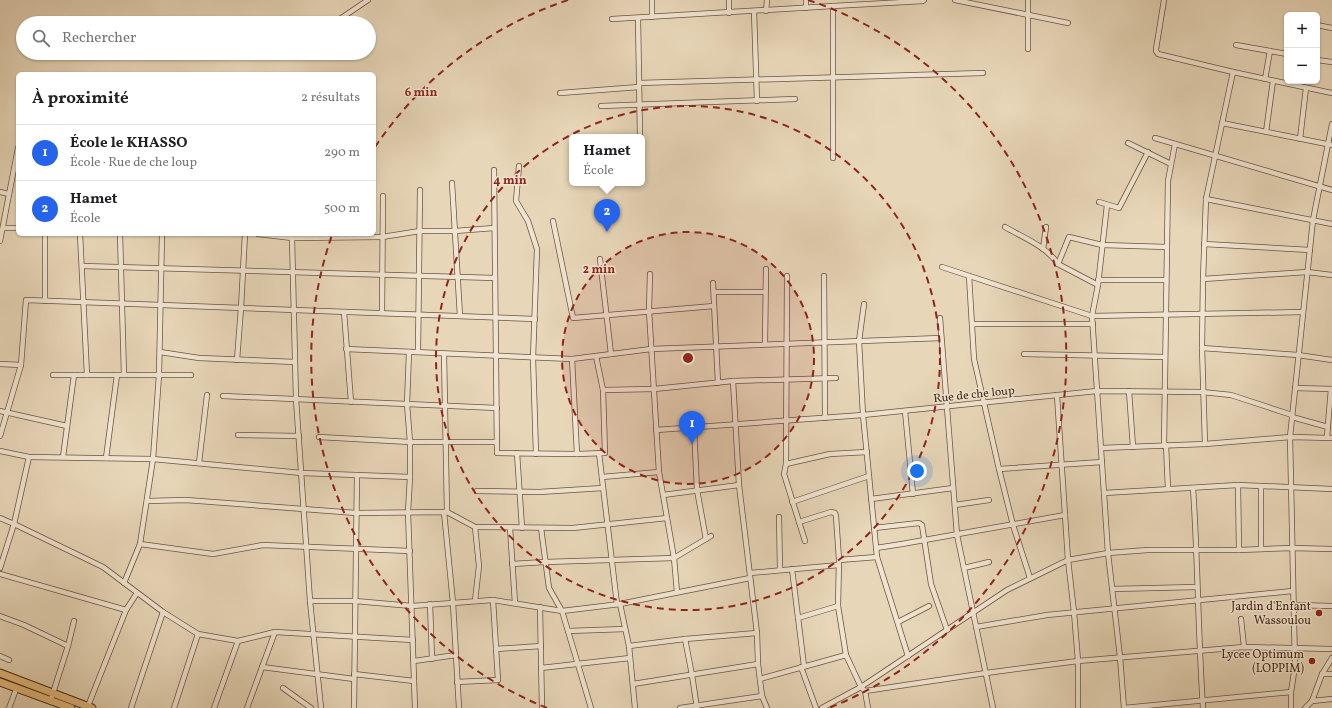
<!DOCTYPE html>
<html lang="fr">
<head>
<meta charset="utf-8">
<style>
  :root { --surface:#fff; --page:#f6f6f6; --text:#202124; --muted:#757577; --line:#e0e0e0; --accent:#2563eb }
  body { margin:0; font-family:Vollkorn,serif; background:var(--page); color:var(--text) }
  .controls { position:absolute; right:12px; top:12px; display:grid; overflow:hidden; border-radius:6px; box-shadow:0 1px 3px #0004 }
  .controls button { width:36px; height:36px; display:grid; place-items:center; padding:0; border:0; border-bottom:1px solid var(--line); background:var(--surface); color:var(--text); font:20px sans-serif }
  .you { position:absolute; left:917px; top:471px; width:14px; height:14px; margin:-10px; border:3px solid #fff; border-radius:50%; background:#1a73e8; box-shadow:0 0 0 6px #1a73e833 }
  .badge { display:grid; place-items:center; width:26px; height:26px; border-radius:50%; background:var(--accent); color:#fff; font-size:13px; font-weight:700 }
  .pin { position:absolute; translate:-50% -33px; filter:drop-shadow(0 1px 2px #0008) }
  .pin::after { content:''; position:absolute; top:21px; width:14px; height:12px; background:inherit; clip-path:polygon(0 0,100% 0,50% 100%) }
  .popup { position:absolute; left:569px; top:134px; width:76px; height:52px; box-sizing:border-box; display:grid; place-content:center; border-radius:6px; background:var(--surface); filter:drop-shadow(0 1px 3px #0005); font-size:13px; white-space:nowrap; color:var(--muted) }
  .popup b { font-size:15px; color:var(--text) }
  .popup::after { content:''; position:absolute; left:50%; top:100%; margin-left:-8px; border:8px solid transparent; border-top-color:var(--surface) }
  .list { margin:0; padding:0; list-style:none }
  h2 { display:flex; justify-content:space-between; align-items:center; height:52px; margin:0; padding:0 16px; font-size:17px }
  h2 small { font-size:13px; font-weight:400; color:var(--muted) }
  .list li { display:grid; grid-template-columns:26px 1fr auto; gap:12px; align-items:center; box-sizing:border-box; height:56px; padding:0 16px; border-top:1px solid var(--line) }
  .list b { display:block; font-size:15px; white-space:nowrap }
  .list p { margin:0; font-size:13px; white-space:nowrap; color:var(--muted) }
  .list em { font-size:13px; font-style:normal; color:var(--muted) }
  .icon { flex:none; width:22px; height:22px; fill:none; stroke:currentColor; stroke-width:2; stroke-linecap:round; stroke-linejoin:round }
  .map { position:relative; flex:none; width:1332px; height:708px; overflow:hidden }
  .search { position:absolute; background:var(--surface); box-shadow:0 1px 3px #0004; left:16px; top:16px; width:360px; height:44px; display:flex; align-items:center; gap:10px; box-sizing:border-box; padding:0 14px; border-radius:22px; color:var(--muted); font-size:15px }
  .panel { position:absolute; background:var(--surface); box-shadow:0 1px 3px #0004; left:16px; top:72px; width:360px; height:164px; border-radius:6px }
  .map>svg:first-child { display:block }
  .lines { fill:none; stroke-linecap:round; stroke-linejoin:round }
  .minor-casing { stroke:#6e543e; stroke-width:6 }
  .trunk-casing { stroke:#452916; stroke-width:9 }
  .minor { stroke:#efe4d1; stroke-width:4.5 }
  .trunk { stroke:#e4bb7c; stroke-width:7 }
  .ring { fill:none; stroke:#8f2418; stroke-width:2; stroke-dasharray:7 5 }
  .poi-dot { fill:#8f2418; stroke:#efe4d1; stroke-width:1.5 }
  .labels { text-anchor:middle; stroke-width:3; stroke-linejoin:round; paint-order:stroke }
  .street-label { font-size:12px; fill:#452916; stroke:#efe4d1 }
  .poi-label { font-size:12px; fill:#452916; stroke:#efe4d1; text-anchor:end }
  .centre { fill:#8f2418; stroke:#efe4d1; stroke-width:2 }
  .ring-label { font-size:12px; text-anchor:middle; font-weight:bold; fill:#8f2418; stroke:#efe4d1; stroke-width:3; stroke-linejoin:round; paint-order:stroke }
</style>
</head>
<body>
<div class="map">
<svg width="1332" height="708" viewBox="0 0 1332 708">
  <rect width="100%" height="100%" fill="#e7d6b8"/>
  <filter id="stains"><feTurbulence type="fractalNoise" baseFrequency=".005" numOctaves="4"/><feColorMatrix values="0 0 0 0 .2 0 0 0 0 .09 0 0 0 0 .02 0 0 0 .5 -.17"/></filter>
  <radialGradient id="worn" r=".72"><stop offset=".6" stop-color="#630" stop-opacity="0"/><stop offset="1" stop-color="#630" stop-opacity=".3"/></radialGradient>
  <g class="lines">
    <g class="minor-casing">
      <g id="minor">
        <path d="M955,0L1068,23"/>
        <path d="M1164,0L1156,49V51L1158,54L1233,72L1332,93"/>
        <path d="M833,6V158"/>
        <path d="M806,8V0"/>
        <path d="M754,11L757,101"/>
        <path d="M766,11L767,0"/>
        <path d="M729,13V0"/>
        <path d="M652,17V0"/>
        <path d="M638,18L640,137"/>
        <path d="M612,19L833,6L923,1L924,0"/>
        <path d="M334,23L368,0"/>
        <path d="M1317,25L1332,28"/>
        <path d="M1236,45L1287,54"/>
        <path d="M1028,49V0"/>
        <path d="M1317,60L1332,62"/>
        <path d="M1233,72L1206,199L1203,279L1202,348L1298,355L1332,360"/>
        <path d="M1265,79L1270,51"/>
        <path d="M639,83L983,73"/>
        <path d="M560,93L639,87"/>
        <path d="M601,106L795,99"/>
        <path d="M1222,123L1332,145"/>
        <path d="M1266,132L1273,81"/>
        <path d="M1155,138L1332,190"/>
        <path d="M1300,139L1306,88"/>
        <path d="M1128,143L1171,164"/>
        <path d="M519,166L516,201L528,221L537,249L533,358L536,454"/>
        <path d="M494,170L497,453L577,454L605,453L603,390L596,356"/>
        <path d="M452,183L460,316"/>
        <path d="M0,192L9,194"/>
        <path d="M1206,199L1332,224"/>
        <path d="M1099,202L1119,208L1148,152"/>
        <path d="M1107,205L1098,285L1092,316L1108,553L1120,657L1124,708L1291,692"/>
        <path d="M553,221L573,318L714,306"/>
        <path d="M1005,227C1024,238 1046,246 1058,264L1098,285"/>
        <path d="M3,228H18"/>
        <path d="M45,234V301"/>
        <path d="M80,234L87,375"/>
        <path d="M120,234L124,375"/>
        <path d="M162,234L159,375L153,459L140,544L213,554L263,545L410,551"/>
        <path d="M258,234L292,238L382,237L420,231H455L494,228"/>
        <path d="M292,238L296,399L310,601L321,708"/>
        <path d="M0,241L18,148"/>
        <path d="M1204,244L1310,250"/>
        <path d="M1043,249L1046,227"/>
        <path d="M600,259L611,354"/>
        <path d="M1058,264L1069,237L1102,245L1167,247"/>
        <path d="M82,266L495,278"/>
        <path d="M942,267L1092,316L1303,312"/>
        <path d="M650,274L649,311L659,472L674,558L677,592"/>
        <path d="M787,276L786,464L784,474L805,541"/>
        <path d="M824,276L825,418"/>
        <path d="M969,276L974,359L999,469L1013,525L1030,578"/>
        <path d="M1203,279L1307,272L1332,275"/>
        <path d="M1098,280H1166"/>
        <path d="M713,283L718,383"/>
        <path d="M714,292H765"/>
        <path d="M864,304L859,341L863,415L877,557L908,656"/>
        <path d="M344,312L351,402"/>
        <path d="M382,313L383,196"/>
        <path d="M940,318L957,535L993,708"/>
        <path d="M972,324H1093"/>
        <path d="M765,344L766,269"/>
        <path d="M1202,348L1205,444"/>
        <path d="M346,349L572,359L651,349L941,338"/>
        <path d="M160,352L199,358L295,362"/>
        <path d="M409,352L407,404L410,442V477L408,512L415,708"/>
        <path d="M418,352L420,190"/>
        <path d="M444,354L447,512"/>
        <path d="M1024,354L1165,357"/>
        <path d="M572,359L577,454"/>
        <path d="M237,360L241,308L245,234"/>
        <path d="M0,364L21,365"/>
        <path d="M53,375H191"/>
        <path d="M733,381L739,485L757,633L758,664L762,696L767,708"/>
        <path d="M1295,388L1332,389"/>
        <path d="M603,390L654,389L733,381L836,378"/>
        <path d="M1129,391L1133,447"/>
        <path d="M1057,395L1068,560L1074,612L1078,661V708"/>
        <path d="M223,396L497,408"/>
        <path d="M0,411L67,426"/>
        <path d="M905,411L913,494"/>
        <path d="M1292,417L1328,427"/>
        <path d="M694,427L697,490L706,539"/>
        <path d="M656,430L863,415L1097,391L1202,392L1231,395L1292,415"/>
        <path d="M238,435L299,436"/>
        <path d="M0,436L21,365L26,300L535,319"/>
        <path d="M319,437L410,442H497"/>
        <path d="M1327,437L1331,389"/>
        <path d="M1166,445L1168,489"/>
        <path d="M1164,446L1168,181L1175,144"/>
        <path d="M1101,448L1205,444L1290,437L1332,438"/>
        <path d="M0,451L29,457L153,459L302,473L410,477"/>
        <path d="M517,453L522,528"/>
        <path d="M599,453L617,604"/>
        <path d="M63,457L74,375"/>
        <path d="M106,458L117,375"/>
        <path d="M199,463L207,395"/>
        <path d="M786,464L830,454L867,452"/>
        <path d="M999,469L1102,462"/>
        <path d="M602,477L659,472"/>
        <path d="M1238,485L1239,550"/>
        <path d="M1193,488C1198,561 1198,635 1203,708"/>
        <path d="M477,491L539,492L603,488"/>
        <path d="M1104,493L1238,485L1332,489"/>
        <path d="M663,495L739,485"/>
        <path d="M871,499L953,488"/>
        <path d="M147,501L186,500L356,513L447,512L475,527L573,528L667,518"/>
        <path d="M792,502L869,476"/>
        <path d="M955,505L989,500"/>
        <path d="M444,512L453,603L459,708"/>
        <path d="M779,517L780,570"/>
        <path d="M0,518L14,524L103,567L163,612L198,634L238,641L275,632L413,640"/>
        <path d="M799,522L831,512L835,513L836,516L839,560L838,606L846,655L861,687L865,691L868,708"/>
        <path d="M475,527L479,566L475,601"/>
        <path d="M510,528L515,603"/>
        <path d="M541,528L549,588L562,611L591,708"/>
        <path d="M874,528L919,523L922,525L931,584L947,630"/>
        <path d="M876,548L902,544L1065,515"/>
        <path d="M1261,549V486"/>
        <path d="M839,560L877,557"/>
        <path d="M512,564L545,562L674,558L711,536"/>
        <path d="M0,568L14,524L29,457"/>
        <path d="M964,568L989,562"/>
        <path d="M792,569L804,666"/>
        <path d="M750,573L839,565"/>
        <path d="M0,574L126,610"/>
        <path d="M124,583L140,544"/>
        <path d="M1112,589L1197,587"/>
        <path d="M310,601H355L412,606L493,600L562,611L620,604L750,578"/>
        <path d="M430,604L432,659"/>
        <path d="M620,604L629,646L635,708"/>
        <path d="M1294,605L1332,606"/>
        <path d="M540,607L542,708"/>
        <path d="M0,616L24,625L68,646"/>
        <path d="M798,618L838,606"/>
        <path d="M1241,619L1244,647"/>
        <path d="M898,622L929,606"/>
        <path d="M976,627L1047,615L1293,591"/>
        <path d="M568,631L625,629"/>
        <path d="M685,639L692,675L697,708"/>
        <path d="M629,646L685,639L757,633"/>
        <path d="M496,649L541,646"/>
        <path d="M0,656L9,660"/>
        <path d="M414,661L456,655"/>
        <path d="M262,667L354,679"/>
        <path d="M801,667L816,708"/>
        <path d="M541,668L630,658"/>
        <path d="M354,674L414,681"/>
        <path d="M1322,674H1332"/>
        <path d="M760,679L846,655"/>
        <path d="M457,682L498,680L493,600"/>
        <path d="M633,684L758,664"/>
        <path d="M283,688L311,708"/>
        <path d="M865,691L986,673L1078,661L1244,647L1332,649"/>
        <path d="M52,696L68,646L74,621"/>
        <path d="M1312,701L1332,699"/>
        <path d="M88,706L126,610L137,593"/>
        <path d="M9,708L17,687"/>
        <path d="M131,708L163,612"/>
        <path d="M174,708L198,634"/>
        <path d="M214,708L238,641"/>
        <path d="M247,708L275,632"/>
        <path d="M354,708L357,475"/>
        <path d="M680,708L762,696"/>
        <path d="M822,708L861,687L1007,590L1068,560L1108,553L1148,550H1239L1292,548L1332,549"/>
        <path d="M1291,708V692L1295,666L1290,437L1313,220L1332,124"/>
        <path d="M1305,708L1312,701L1322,674L1332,658"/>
      </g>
    </g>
    <g class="trunk-casing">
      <g id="trunk">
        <path d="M0,673L92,708"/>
        <path d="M0,682L71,708"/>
      </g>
    </g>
    <use href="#minor" class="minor"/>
    <use href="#trunk" class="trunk"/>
  </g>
  <circle cx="688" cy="358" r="126" fill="#8f2418" fill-opacity=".12"/>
  <g class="ring">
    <circle cx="688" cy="358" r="126"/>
    <circle cx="688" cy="358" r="252"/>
    <path d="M547 708A377 377 0 0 1 332 235M375 147A377 377 0 0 1 568 0M808 0A377 377 0 0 1 829 708"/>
  </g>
  <g class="poi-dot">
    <circle cx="1319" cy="613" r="4"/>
    <circle cx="1312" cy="661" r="4"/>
  </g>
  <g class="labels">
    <g class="street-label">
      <text transform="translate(974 394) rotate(-6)" y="4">Rue de che loup</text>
    </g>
    <g class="poi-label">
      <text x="1311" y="610">Jardin d'Enfant<tspan x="1311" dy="14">Wassoulou</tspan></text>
      <text x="1304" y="658">Lycee Optimum<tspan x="1304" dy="14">(LOPPIM)</tspan></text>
    </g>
  </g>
  <circle cx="688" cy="358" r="6" class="centre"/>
  <g class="ring-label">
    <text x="421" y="96">6 min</text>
    <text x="510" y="184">4 min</text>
    <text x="599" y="273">2 min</text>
  </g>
  <rect width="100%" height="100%" filter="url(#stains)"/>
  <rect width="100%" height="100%" fill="url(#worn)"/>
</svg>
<div class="controls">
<button>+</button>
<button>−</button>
</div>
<div class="you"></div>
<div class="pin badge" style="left:692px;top:444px">1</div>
<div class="pin badge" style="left:607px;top:232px">2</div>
<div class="popup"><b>Hamet</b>École</div>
<div class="search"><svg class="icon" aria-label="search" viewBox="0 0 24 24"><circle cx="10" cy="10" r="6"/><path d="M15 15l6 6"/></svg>Rechercher</div>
<section class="panel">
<h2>À proximité<small>2 résultats</small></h2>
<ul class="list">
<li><span class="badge">1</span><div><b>École le KHASSO</b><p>École · Rue de che loup</p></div><em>290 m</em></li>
<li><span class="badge">2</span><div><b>Hamet</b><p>École</p></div><em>500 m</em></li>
</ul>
</section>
</div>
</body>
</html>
